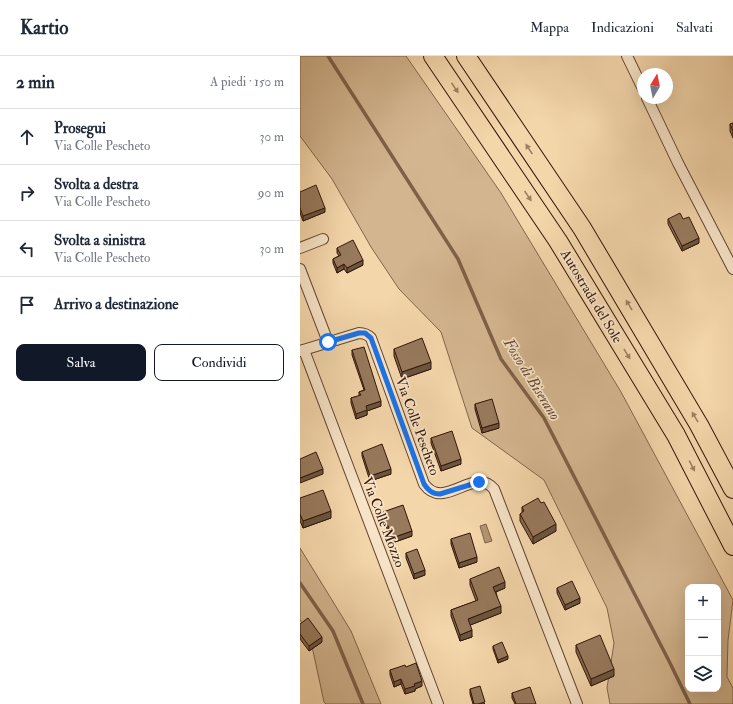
<!DOCTYPE html>
<html lang="it">
<head>
<meta charset="utf-8">
<style>
  :root { --surface:#fff; --page:#f6f6f7; --text:#1f2937; --muted:#747a83; --line:#e0e1e3; --accent:#111827 }
  body { margin:0; font-family:"IM FELL Double Pica",serif; background:var(--page); color:var(--text) }
  .controls { position:absolute; right:12px; bottom:12px; display:grid; overflow:hidden; border-radius:8px; box-shadow:0 4px 16px #0002 }
  .controls button { width:36px; height:36px; display:grid; place-items:center; padding:0; border:0; border-bottom:1px solid var(--line); background:var(--surface); color:var(--text); font:20px sans-serif }
  .compass { position:absolute; left:337px; top:12px; width:36px; height:36px; border-radius:50%; background:var(--surface); box-shadow:0 4px 16px #0002; rotate:10deg }
  .stop { position:absolute; width:12px; height:12px; margin:-9px; border:3px solid #1a73e8; border-radius:50%; background:#fff }
  .stop.end { background:#1a73e8; border-color:#fff; box-shadow:0 1px 4px #0008 }
  .list { margin:0; padding:0; list-style:none }
  h2 { display:flex; justify-content:space-between; align-items:center; height:52px; margin:0; padding:0 16px; font-size:17px }
  h2 small { font-size:13px; font-weight:400; color:var(--muted) }
  .list li { display:grid; grid-template-columns:26px 1fr auto; gap:12px; align-items:center; box-sizing:border-box; height:56px; padding:0 16px; border-top:1px solid var(--line) }
  .list b { display:block; font-size:15px; white-space:nowrap }
  .list p { margin:0; font-size:13px; white-space:nowrap; color:var(--muted) }
  .list em { font-size:13px; font-style:normal; color:var(--muted) }
  .actions { display:flex; gap:8px; padding:12px 16px }
  .actions a { flex:1; padding:9px 0; border:1px solid var(--accent); border-radius:8px; text-align:center; font-size:14px; color:var(--accent) }
  .actions .main { background:var(--accent); color:#fff }
  .icon { flex:none; width:22px; height:22px; fill:none; stroke:currentColor; stroke-width:2; stroke-linecap:round; stroke-linejoin:round }
  .map { position:relative; flex:none; width:433px; height:648px; overflow:hidden }
  header { display:flex; align-items:center; gap:24px; box-sizing:border-box; height:56px; padding:0 20px; background:var(--surface); border-bottom:1px solid var(--line) }
  header strong { font-size:19px }
  nav { display:flex; gap:22px; margin-inline-start:auto; font-size:14px }
  main { display:flex }
  aside { flex:1; background:var(--surface) }
  .map>svg:first-child { display:block }
  .green { fill:#d3b58f; stroke:#83654b; fill-rule:evenodd }
  .water { fill:#b29473; stroke:#7f6148 }
  .lines { fill:none; stroke-linecap:round; stroke-linejoin:round }
  .stream { stroke:#7f6148; stroke-width:3.5 }
  .minor-casing { stroke:#634530; stroke-width:12 }
  .motorway-casing { stroke:#331507; stroke-width:20 }
  .minor { stroke:#f8e4c8; stroke-width:10 }
  .motorway { stroke:#f4d6ab; stroke-width:18 }
  .wall { fill:#82684f; stroke:#331507 }
  .shaded-wall { fill:#6a5540; stroke:#331507 }
  .building { fill:#97795c; stroke:#331507 }
  .oneway { fill:#9d7f61 }
  .route { stroke:#1a73e8; stroke-width:5 }
  .labels { text-anchor:middle; stroke-width:3.5; stroke-linejoin:round; paint-order:stroke }
  .street-label { font-size:14px; fill:#331507; stroke:#f8e4c8 }
  .water-label { font-size:15px; font-style:italic; fill:#664832; stroke:#f8e4c8 }
</style>
</head>
<body>
<header>
<strong>Kartio</strong>
<nav><a>Mappa</a><a>Indicazioni</a><a>Salvati</a></nav>
</header>
<main>
<aside>
<h2>2 min<small>A piedi · 150 m</small></h2>
<ul class="list">
<li><svg class="icon" aria-label="ahead" viewBox="0 0 24 24"><path d="M12 20V5M6 11l6-6 6 6"/></svg><div><b>Prosegui</b><p>Via Colle Pescheto</p></div><em>30 m</em></li>
<li><svg class="icon" aria-label="right" viewBox="0 0 24 24"><path d="M7 20v-9h11M14 6l5 5-5 5"/></svg><div><b>Svolta a destra</b><p>Via Colle Pescheto</p></div><em>90 m</em></li>
<li><svg class="icon" aria-label="left" viewBox="0 0 24 24"><path d="M17 20v-9H6M10 6l-5 5 5 5"/></svg><div><b>Svolta a sinistra</b><p>Via Colle Pescheto</p></div><em>30 m</em></li>
<li><svg class="icon" aria-label="arrive" viewBox="0 0 24 24"><path d="M6 21V4h12l-3 4 3 4H6"/></svg><div><b>Arrivo a destinazione</b></div></li>
</ul>
<div class="actions"><a class="main">Salva</a><a>Condividi</a></div>
</aside>
<div class="map">
<svg width="433" height="648" viewBox="0 0 433 648">
  <rect width="100%" height="100%" fill="#f4d6ab"/>
  <filter id="stains"><feTurbulence type="fractalNoise" baseFrequency=".005" numOctaves="4"/><feColorMatrix values="0 0 0 0 .2 0 0 0 0 .09 0 0 0 0 .02 0 0 0 .5 -.17"/></filter>
  <radialGradient id="worn" r=".72"><stop offset=".6" stop-color="#630" stop-opacity="0"/><stop offset="1" stop-color="#630" stop-opacity=".3"/></radialGradient>
  <g class="green">
    <path d="M0,0H106L201,137L321,336L433,544L428,584L427,621L433,632V648H310L307,632L314,587L307,552L244,424L172,372L141,276L99,233L71,191L32,123L0,80ZM388,531H418V633H388Z"/>
    <path d="M0,492L51,575L81,648H26L24,646L13,595L0,563Z"/>
  </g>
  <path class="water" d="M186,468L192,485L185,487L180,470Z"/>
  <g class="lines">
    <g class="stream">
      <path d="M28,0L158,203L201,303L244,362L369,605L390,648"/>
      <path d="M0,527L33,575L63,648"/>
    </g>
    <g class="minor-casing">
      <g id="minor">
        <path d="M327,0L343,33"/>
        <path d="M347,42L378,107L433,213"/>
        <path d="M0,192L23,183"/>
        <path d="M0,213L28,286"/>
        <path d="M4,294L138,648"/>
        <path d="M0,295L59,277C64,277 67,278 71,282L124,428C144,456 174,409 194,433L277,648"/>
      </g>
    </g>
    <g class="motorway-casing">
      <g id="motorway">
        <path d="M133,0L258,185L376,379L433,490"/>
        <path d="M166,0L282,172L399,369L433,433"/>
      </g>
    </g>
    <use href="#minor" class="minor"/>
    <use href="#motorway" class="motorway"/>
  </g>
  <g class="wall">
    <path d="M433,67V82L430,75V68Z"/>
    <path d="M0,136L25,156L3,165L0,157Z"/>
    <path d="M368,163L399,187L382,195L368,168Z"/>
    <path d="M37,192L63,209L47,217L44,213L37,217L33,207V203L39,200L37,197Z"/>
    <path d="M94,293L131,313L102,323L94,300Z"/>
    <path d="M52,294L81,350L67,355V359L56,363L51,347V342L59,340V336L64,334L52,299Z"/>
    <path d="M175,348L199,372L182,377L175,353Z"/>
    <path d="M131,382L161,408L141,415L131,387Z"/>
    <path d="M62,396L91,418L70,425L62,400Z"/>
    <path d="M0,442L31,462L3,472L0,465Z"/>
    <path d="M241,447L256,475L233,488L220,465V458L222,457V451Z"/>
    <path d="M83,456L112,480L92,487L83,461Z"/>
    <path d="M151,483L177,506L159,512L151,488Z"/>
    <path d="M106,497L125,519L114,523L106,502Z"/>
    <path d="M170,523L205,532L196,536L201,557L170,569L172,581L160,585L151,560V554L176,545L170,529Z"/>
    <path d="M257,532L280,547L265,554L257,537Z"/>
    <path d="M0,568L22,586L9,595L0,583Z"/>
    <path d="M276,589L314,620L291,630L276,596Z"/>
    <path d="M193,590L208,603L198,607L193,593Z"/>
    <path d="M106,611L122,630L115,633V635L105,638L101,628L94,631L90,619V614Z"/>
    <path d="M170,633L185,648H173L170,638Z"/>
    <path d="M212,637L236,648H215L212,642Z"/>
  </g>
  <g class="shaded-wall">
    <path d="M25,152V156L3,165V160Z"/>
    <path d="M399,182V187L382,195V190Z"/>
    <path d="M63,204V209L47,217V212Z"/>
    <path d="M44,208V213L37,217V212Z"/>
    <path d="M131,306V313L102,323V316Z"/>
    <path d="M81,345V350L67,355V359L56,363V358L66,350Z"/>
    <path d="M199,367V372L182,377V372Z"/>
    <path d="M161,403V408L141,415V410Z"/>
    <path d="M23,413V418L0,427V422Z"/>
    <path d="M91,413V418L70,425V420Z"/>
    <path d="M31,455V462L3,472V465Z"/>
    <path d="M256,468V475L233,488V481Z"/>
    <path d="M112,475V480L92,487V482Z"/>
    <path d="M177,501V506L159,512V507Z"/>
    <path d="M125,514V519L114,523V518Z"/>
    <path d="M205,526V532L193,537V531Z"/>
    <path d="M280,542V547L265,554V549Z"/>
    <path d="M201,550V557L168,570V563Z"/>
    <path d="M172,574V581L160,585V579Z"/>
    <path d="M22,581V586L9,595V590Z"/>
    <path d="M208,600V603L198,607V604Z"/>
    <path d="M314,613V620L291,630V623Z"/>
    <path d="M101,623V628L94,631V626Z"/>
    <path d="M122,625V630L115,633V635L105,638V633L114,628Z"/>
  </g>
  <g class="building">
    <path d="M433,67V75L430,68Z"/>
    <path d="M16,129L25,152L3,160L0,152V136Z"/>
    <path d="M380,157L383,163L389,161L399,182L382,190L368,163Z"/>
    <path d="M53,184L63,204L47,212L44,208L37,212L33,203L41,199L37,192Z"/>
    <path d="M122,282L131,306L102,316L94,293Z"/>
    <path d="M64,291L81,345L66,350L67,354L56,358L51,342L61,339L59,336L65,334L52,294Z"/>
    <path d="M192,343L199,367L182,372L175,348Z"/>
    <path d="M152,375L161,403L141,410L131,382Z"/>
    <path d="M82,388L91,413L70,420L62,396Z"/>
    <path d="M16,396L23,413L0,422V403Z"/>
    <path d="M23,434L31,455L3,465L0,458V442Z"/>
    <path d="M238,442L241,447L244,446L256,468L233,481L220,458L224,455L222,451Z"/>
    <path d="M103,449L112,475L92,482L83,456Z"/>
    <path d="M170,477L177,501L159,507L151,483Z"/>
    <path d="M117,493L125,514L114,518L106,497Z"/>
    <path d="M199,511L205,526L193,531L201,550L168,563L172,574L160,579L151,554L178,544L170,523Z"/>
    <path d="M272,525L280,542L265,549L257,532Z"/>
    <path d="M8,562L22,581L9,590L0,578V568Z"/>
    <path d="M300,579L314,613L291,623L276,589Z"/>
    <path d="M202,586L208,600L198,604L193,590Z"/>
    <path d="M116,607L122,625L114,628L115,630L105,633L101,623L94,626L90,614L105,609L106,611Z"/>
    <path d="M180,630L185,646L178,648H174L170,633Z"/>
    <path d="M230,631L236,648H216L212,637Z"/>
  </g>
  <defs><path id="oneway-solid" d="M-6-.8H1V-3.2L6.5 0L1 3.2V.8H-6Z"/></defs>
  <g class="oneway">
    <use href="#oneway-solid" transform="translate(155 32) rotate(56)"/>
    <use href="#oneway-solid" transform="translate(229 93) rotate(-124)"/>
    <use href="#oneway-solid" transform="translate(228 140) rotate(56)"/>
    <use href="#oneway-solid" transform="translate(329 249) rotate(-121)"/>
    <use href="#oneway-solid" transform="translate(327 298) rotate(59)"/>
    <use href="#oneway-solid" transform="translate(395 361) rotate(-121)"/>
    <use href="#oneway-solid" transform="translate(392 410) rotate(63)"/>
  </g>
  <g class="lines">
    <path class="route" d="M28,286L59,277H65L71,282L124,428C128,434 132,438 140,438L179,426"/>
  </g>
  <g class="labels">
    <g class="street-label">
      <text transform="translate(292 240) rotate(59)" y="5">Autostrada del Sole</text>
      <text transform="translate(118 370) rotate(70)" y="5">Via Colle Pescheto</text>
      <text transform="translate(84 466) rotate(69)" y="5">Via Colle Mozzo</text>
    </g>
    <g class="water-label">
      <text transform="translate(232 323) rotate(58)" y="5">Fosso di Biserano</text>
    </g>
  </g>
  <rect width="100%" height="100%" filter="url(#stains)"/>
  <rect width="100%" height="100%" fill="url(#worn)"/>
</svg>
<div class="controls">
<button>+</button>
<button>−</button>
<button><svg class="icon" aria-label="layers" viewBox="0 0 24 24"><path d="M12 4l9 5-9 5-9-5zM3 14l9 5 9-5"/></svg></button>
</div>
<svg class="compass" viewBox="-18 -18 36 36"><path d="M0-13l5 13h-10z" fill="#e53935"/><path d="M0 13l5-13h-10z" fill="#747a83"/></svg>
<div class="stop" style="left:28px;top:286px"></div>
<div class="stop end" style="left:179px;top:426px"></div>
</div>
</main>
</body>
</html>
